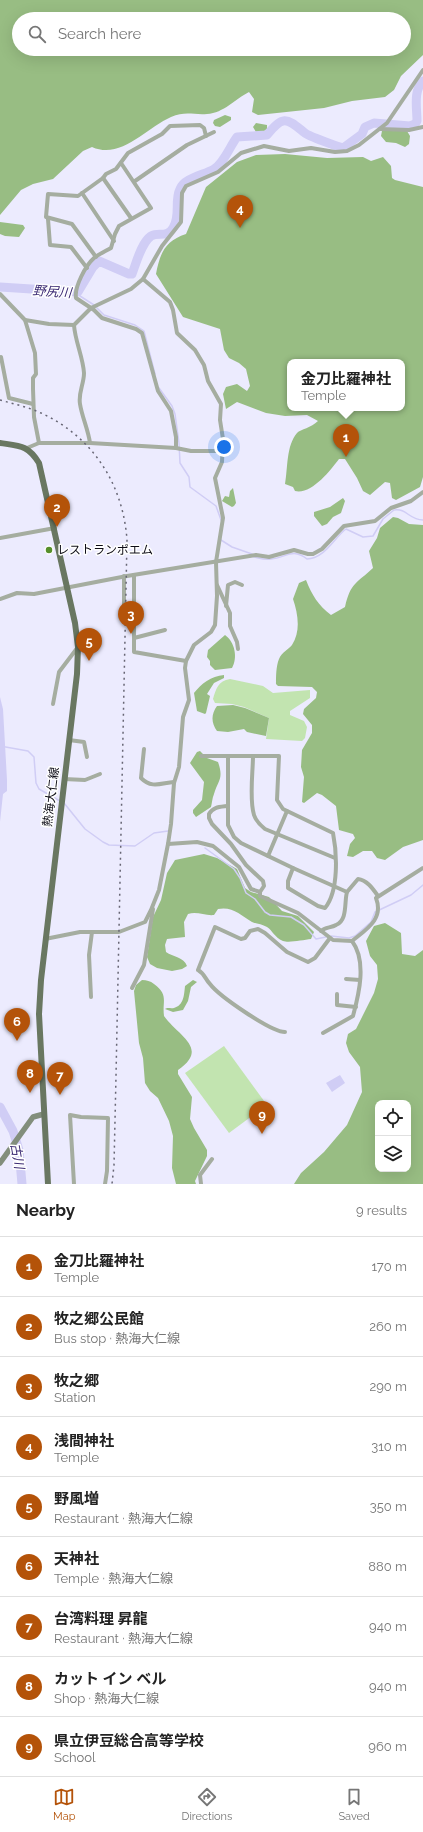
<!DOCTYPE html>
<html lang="en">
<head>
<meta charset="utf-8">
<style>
  :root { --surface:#fff; --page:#f6f6f6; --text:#222; --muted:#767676; --line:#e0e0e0; --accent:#b45309 }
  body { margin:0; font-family:Raleway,"Noto Sans JP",sans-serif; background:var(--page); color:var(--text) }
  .controls { position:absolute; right:12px; bottom:12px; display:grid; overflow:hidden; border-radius:8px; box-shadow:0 4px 16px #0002 }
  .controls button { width:36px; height:36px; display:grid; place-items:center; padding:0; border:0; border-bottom:1px solid var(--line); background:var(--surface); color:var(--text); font:20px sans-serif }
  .you { position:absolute; left:224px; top:447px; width:14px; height:14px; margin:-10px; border:3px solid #fff; border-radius:50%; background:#1a73e8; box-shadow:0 0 0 6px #1a73e833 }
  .badge { display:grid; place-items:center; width:26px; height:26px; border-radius:50%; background:var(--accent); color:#fff; font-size:13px; font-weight:700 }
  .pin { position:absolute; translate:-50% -33px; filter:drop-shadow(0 1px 2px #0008) }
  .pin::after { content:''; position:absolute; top:21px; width:14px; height:12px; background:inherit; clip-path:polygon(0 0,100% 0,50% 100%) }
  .popup { position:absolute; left:287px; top:359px; width:118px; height:52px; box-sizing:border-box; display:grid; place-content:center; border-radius:8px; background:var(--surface); filter:drop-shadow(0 1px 3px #0005); font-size:13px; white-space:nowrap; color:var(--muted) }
  .popup b { font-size:15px; color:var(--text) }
  .popup::after { content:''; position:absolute; left:50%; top:100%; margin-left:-8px; border:8px solid transparent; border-top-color:var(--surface) }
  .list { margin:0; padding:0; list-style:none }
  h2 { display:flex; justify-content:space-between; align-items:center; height:52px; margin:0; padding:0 16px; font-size:17px }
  h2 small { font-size:13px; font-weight:400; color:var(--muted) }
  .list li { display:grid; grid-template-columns:26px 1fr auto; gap:12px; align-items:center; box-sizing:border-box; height:60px; padding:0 16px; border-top:1px solid var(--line) }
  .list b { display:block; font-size:15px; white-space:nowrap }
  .list p { margin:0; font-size:13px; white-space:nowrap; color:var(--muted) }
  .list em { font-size:13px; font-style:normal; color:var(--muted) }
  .icon { flex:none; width:22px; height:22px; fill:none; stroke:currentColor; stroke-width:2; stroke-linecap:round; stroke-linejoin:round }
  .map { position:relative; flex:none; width:423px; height:1184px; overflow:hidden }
  .search { position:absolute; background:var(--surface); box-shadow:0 4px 16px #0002; left:12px; right:12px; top:12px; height:44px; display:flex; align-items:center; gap:10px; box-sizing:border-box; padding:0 14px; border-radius:22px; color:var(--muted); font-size:15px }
  .sheet { height:592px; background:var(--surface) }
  nav { display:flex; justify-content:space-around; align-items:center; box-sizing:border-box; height:56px; border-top:1px solid var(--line); background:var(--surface); font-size:11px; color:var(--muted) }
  nav a { display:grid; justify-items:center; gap:2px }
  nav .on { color:var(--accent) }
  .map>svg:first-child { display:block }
  .green { fill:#c2e4b0 }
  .forest { fill:#98bd83; fill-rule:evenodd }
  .water { fill:#d0cdf5 }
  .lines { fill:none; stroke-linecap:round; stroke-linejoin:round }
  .stream { stroke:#d0cdf5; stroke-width:1.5 }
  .river { stroke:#d0cdf5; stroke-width:9 }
  .street { stroke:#a5ada0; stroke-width:4 }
  .secondary { stroke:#828e7c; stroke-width:5.5 }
  .primary { stroke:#697761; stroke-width:6 }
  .rail { stroke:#676674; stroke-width:1.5; stroke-dasharray:2 4; stroke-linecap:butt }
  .poi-dot { fill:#568f2b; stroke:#fff; stroke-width:1.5 }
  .labels { text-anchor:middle; stroke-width:3; stroke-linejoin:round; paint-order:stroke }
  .poi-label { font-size:12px; fill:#0e0d17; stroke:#fff; text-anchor:start }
  .street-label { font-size:12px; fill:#0e0d17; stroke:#fff }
  .water-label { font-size:13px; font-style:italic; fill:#382771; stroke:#fff }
</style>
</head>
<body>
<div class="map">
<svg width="423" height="1184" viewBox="0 0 423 1184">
  <rect width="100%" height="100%" fill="#ecebfe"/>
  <g class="green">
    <path d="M230,679L263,686L273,693L310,690V698L290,711V715L304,721L307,727L305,738L302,741L266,739L269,718L244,707L232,704L215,703L213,699C216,689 218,681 230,679Z"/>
    <path d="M224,1046L267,1105L229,1133L185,1073Z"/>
  </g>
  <g class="forest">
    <path d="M0,0H423V55L401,76L394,90L385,97L352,101L324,108L258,115L252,112L254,99L249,92C235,99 224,113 207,114C193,115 185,111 171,117C146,128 121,160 92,147L83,151L53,179L33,184L21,190L0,215ZM19,19H404V49H19Z"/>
    <path d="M225,115L231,117V120L220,127L215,126L213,123L214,120Z"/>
    <path d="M256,123L267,125V129L261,133L256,132L253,127Z"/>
    <path d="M382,131H407L410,136L409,144L405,147L396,143L386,142L381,136Z"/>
    <path d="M285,154L327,158L363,157L371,161L383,157L391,166L392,178L395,180L423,187V477L420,487L396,500L392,498L390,483L385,482L370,495L363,491L357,478L345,459H339C330,471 311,495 295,491L293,487L285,484C288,468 286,446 297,433C301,429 311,428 318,421L307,415L285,416L266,413L237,402L226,409L223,394L226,387L237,384L247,391L250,386L246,369L239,363L229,358L224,350L220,329L183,317L156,274C160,253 165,241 186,234L206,187L237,162L256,155ZM290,362H402V408H290Z"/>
    <path d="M0,222L23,225L25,228L19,237L5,236L0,234Z"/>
    <path d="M233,488L236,503L234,506L232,507L222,501L225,496L229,497L230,491Z"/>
    <path d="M343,498L345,501L341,513L333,517L327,524L322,526L314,516V512L330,507Z"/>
    <path d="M393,517L398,518L409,524L423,525V840L403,847L385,860L377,858L372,851H363L353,857L347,856L350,844L355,838L353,834L339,830L336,806L322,795L317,793L304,803L302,802L304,777L301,767L302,750L312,733V725L303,714L304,709L316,698L317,692L312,687L278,686L276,684C276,677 276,666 279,659C282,652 288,650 292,645C301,631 298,614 293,599L299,583L306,580C312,595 318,605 331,615L345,607C351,582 356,584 373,568L369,551L377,538L380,528Z"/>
    <path d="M225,635C235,642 238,658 232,668L215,670L210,665V661L207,657L208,650Z"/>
    <path d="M224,675V678L214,683L207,694L210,696L206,713L205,714L197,711L194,693C201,684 211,676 224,675Z"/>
    <path d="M233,705L245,708L269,718L266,736L247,732L244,729L228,732L217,731C211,723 211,714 217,706Z"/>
    <path d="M200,751L207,758L218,762C224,779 218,780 214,794C212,799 212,803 211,807L196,817L193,813V810L202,800L204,782L190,763L197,752Z"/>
    <path d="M204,854L217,858L237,869L245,888L251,892L269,897L282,911L298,916L314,932L311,939C303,940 289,943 283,941C274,937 273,931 267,927C262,924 256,924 252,922C241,915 232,906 218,909L214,915C205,916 197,911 188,914L184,922L185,937L167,939L165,945L166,952C173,957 184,957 187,966L182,969L172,971L157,968L150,964L147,957L153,917L161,900L167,873L175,860Z"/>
    <path d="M385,923L401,933L402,954L415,956L423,950V1184H294L301,1173L324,1152L347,1125L362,1092L360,1067L349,1052L346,1043L348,1034L356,1029L374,993L378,979L377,965L370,956L366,941L374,926ZM378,1103H408V1169H378Z"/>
    <path d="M142,980C147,980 150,981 154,984C169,995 162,1001 164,1016C178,1036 210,1048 178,1070V1074L192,1097L190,1119L194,1128L207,1150V1156L195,1181L196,1184H176L172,1168L173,1136L169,1121L158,1098L150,1091L145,1083L143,1058L139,1043L134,991L136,985Z"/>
    <path d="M193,980L197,982L191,987L188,1001L183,1010L173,1012L165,1009C168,1007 170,1009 174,1008C184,1005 184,995 185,986Z"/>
  </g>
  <g class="water">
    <path d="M0,697L3,709L7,780V791L3,794L0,822Z"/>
    <path d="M340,1075L345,1083L332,1092L326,1083Z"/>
  </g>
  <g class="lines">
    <g class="stream">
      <path d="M78,292L80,296L94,305L104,315L135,325L144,331L155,374"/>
      <path d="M159,388L172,406L175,414L179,443L180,463L189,477L190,487L216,506L221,520"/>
      <path d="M221,540L232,547L252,554"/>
      <path d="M254,557C259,558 265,560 271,559C286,558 292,547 307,559C324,559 334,538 346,529L363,537L373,536L383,519L394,510C407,508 409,520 423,520"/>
      <path d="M0,746L28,751L34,757L36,783L39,789L60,801"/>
      <path d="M64,803L85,829L103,842L109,845L135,846L154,833L168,831"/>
      <path d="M205,848L234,869L240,878L246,893L255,899L265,912L270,915L291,917L304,925L316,939L326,937"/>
      <path d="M331,936L349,938L355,936L371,922L375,912L411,895L423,885"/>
    </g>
    <g class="river">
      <path d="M0,287L78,292L93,267L99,261L129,274H132C136,264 141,243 151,236C159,232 167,238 173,228C181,216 174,201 180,189C184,178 204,175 214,169C224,163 230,146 237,137L267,135C284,114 287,119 305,133C308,136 339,147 343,148L362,134L365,127L374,123L410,126L415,124L417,121C417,108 413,91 423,81"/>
      <path d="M0,1107L13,1131L19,1150L22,1184"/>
    </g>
    <g class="street">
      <path d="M380,129L409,130L423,127"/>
      <path d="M121,163L151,208L119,226L115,234L111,248C106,251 99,254 94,258C86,265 74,287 76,298L94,310L102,318L136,329L142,333L158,391L171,411L176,437V448"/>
      <path d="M103,178L131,218"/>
      <path d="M135,181L187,145L214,132"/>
      <path d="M82,193L114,241"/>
      <path d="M48,219L50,245L71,247L87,268"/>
      <path d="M96,257L72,224L46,217L48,194L78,196L103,178L106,174L116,169L128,153L162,134L170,126L200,125L204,128L206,136"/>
      <path d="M0,294L25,320L35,353L36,374L33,378V389L34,417L39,443"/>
      <path d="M25,320L49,324L74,325"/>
      <path d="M1,357L9,398L33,404"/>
      <path d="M90,443C88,429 82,417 80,404C78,393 84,384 84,373C83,357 75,341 74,325L91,308L131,289L143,279L162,246L181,222L182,193L186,186L218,172L241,153L264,146L289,151L311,148L335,152L347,151L359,145L387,123L423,70"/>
      <path d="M27,448L39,443H90L176,448L191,451H222"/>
      <path d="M0,538L55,528"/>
      <path d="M134,575V652L186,661"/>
      <path d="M124,576V621"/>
      <path d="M217,585L230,613V626L237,642L238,649"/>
      <path d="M0,599L17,593L34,594L127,576L256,555L269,557L294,550L308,554H313L322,549L344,526L375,521L391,508L411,501L423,492"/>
      <path d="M226,606L228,585L235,582L242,585"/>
      <path d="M134,638L165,630"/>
      <path d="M53,704L59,672L78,647"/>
      <path d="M69,740L84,742L87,757"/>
      <path d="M144,749L141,778C152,789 161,783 174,782"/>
      <path d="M201,756H228"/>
      <path d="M228,756H279L277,800L283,809L333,833C337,853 339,891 325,908L318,906L288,888V881L293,868L241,843L234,837L228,825Z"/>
      <path d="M253,756C253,772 249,799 254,815C256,821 260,825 265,829L335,858"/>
      <path d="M64,779L85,780L100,774"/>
      <path d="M227,806C219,807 213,807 209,814V818L212,824L231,844L246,865L263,881L264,886L260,892"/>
      <path d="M168,844L197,842L213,846L239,867L251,889L260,892"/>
      <path d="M268,856L287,811"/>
      <path d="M293,868L347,892L358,879C367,880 373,889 378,896"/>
      <path d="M260,892V896L298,913L333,940L352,941C367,929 384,919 376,898L423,868"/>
      <path d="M321,931C325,927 331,928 336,925C348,920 344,902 347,892"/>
      <path d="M45,939L80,932H119L145,922L151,910L159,890L168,844L171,824L174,783L179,767L183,717L189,700L185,668L186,661L194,645L211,632L215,625L217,596L216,562L223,518L215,478L222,462L223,439L220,420L221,404L208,381L204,365L195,350L177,333L173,310L170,302L143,279"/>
      <path d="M346,979L360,980"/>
      <path d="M132,988L144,965L153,909"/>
      <path d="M337,994V1005L356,1007"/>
      <path d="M91,997L89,955L92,932"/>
      <path d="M285,1032C271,1032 219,996 210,984C205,979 205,974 198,970L215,927L241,939L245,938L250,931L258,929L265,933L287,952L308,962L315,958L330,938"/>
      <path d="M323,1033L353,1016C359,994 367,961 352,941"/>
      <path d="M74,1184L70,1115L81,1117L108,1118L107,1171L105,1184"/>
      <path d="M201,1184L200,1175L212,1159"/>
    </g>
    <path class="secondary" d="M0,1163L33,1117L44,1114"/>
    <path class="primary" d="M0,443C20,446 28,445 39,463L75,623L78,647L77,674L41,980L39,1014L48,1184"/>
    <path class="rail" d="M0,400C14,404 28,407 41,413C93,437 123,484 127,540L116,1076L114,1165L112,1184"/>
  </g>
  <circle class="poi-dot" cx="49" cy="550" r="4"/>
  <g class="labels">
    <g class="poi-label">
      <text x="57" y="554">レストランポエム</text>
    </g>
    <g class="street-label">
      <text transform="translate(51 797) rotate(-83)" y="4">熱海大仁線</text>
    </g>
    <g class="water-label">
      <text transform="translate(52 291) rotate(4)" y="5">野尻川</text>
      <text transform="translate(18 1156) rotate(80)" y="5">古川</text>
    </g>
  </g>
</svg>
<div class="controls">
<button><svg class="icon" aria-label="locate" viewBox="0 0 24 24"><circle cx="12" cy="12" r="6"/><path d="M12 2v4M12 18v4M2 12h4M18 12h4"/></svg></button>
<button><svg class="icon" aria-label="layers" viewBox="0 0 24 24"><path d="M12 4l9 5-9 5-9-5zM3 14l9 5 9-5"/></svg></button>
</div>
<div class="you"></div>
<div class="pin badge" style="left:346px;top:457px">1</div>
<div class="popup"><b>金刀比羅神社</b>Temple</div>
<div class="pin badge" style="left:57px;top:527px">2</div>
<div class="pin badge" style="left:131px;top:634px">3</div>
<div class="pin badge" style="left:240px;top:228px">4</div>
<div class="pin badge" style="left:89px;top:661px">5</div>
<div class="pin badge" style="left:17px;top:1041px">6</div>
<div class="pin badge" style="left:60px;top:1095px">7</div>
<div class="pin badge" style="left:30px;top:1093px">8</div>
<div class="pin badge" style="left:262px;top:1134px">9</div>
<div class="search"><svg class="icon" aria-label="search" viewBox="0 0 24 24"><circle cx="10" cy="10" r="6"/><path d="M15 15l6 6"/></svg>Search here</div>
</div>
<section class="sheet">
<h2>Nearby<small>9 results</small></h2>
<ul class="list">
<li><span class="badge">1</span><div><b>金刀比羅神社</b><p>Temple</p></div><em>170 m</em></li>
<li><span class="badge">2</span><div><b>牧之郷公民館</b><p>Bus stop · 熱海大仁線</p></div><em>260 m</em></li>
<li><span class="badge">3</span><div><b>牧之郷</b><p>Station</p></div><em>290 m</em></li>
<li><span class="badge">4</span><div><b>浅間神社</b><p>Temple</p></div><em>310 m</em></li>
<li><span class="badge">5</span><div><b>野風増</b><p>Restaurant · 熱海大仁線</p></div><em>350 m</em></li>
<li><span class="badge">6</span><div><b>天神社</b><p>Temple · 熱海大仁線</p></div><em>880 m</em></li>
<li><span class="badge">7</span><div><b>台湾料理 昇龍</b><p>Restaurant · 熱海大仁線</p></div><em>940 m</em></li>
<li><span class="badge">8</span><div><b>カット イン ベル</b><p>Shop · 熱海大仁線</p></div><em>940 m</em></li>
<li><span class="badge">9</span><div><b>県立伊豆総合高等学校</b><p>School</p></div><em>960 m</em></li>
</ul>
</section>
<nav>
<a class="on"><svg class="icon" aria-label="map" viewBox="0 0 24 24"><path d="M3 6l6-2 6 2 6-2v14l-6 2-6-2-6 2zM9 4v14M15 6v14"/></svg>Map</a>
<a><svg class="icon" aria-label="directions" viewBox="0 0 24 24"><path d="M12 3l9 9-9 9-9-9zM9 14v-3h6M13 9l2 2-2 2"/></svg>Directions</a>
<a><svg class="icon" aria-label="saved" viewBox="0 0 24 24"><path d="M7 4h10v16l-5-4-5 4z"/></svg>Saved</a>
</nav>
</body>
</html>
